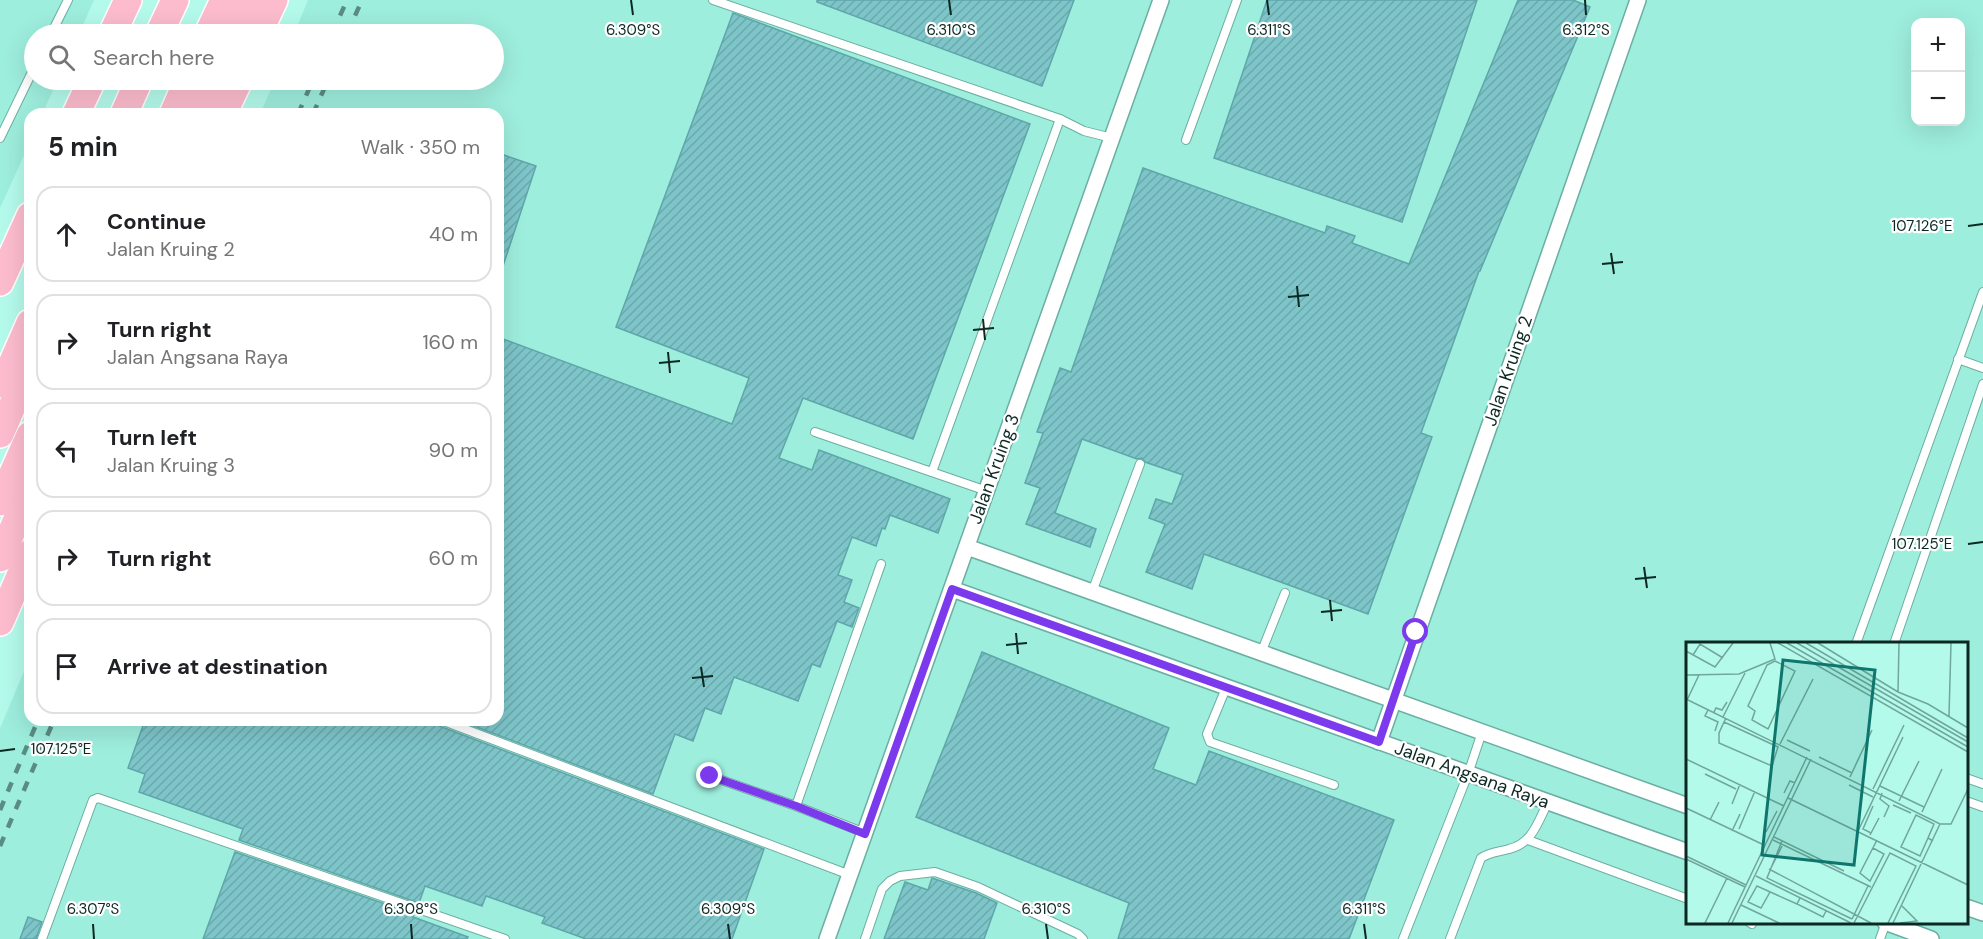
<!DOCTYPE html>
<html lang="en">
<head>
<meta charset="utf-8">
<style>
  :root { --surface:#fff; --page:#f2f2f2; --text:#202124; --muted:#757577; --line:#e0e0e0 }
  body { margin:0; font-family:"DM Sans",sans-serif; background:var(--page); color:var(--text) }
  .controls { position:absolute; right:18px; top:18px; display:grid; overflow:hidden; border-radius:12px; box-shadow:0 6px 24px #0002 }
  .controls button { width:54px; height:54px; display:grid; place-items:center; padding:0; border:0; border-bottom:2px solid var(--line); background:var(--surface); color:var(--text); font:30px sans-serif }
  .stop { position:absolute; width:18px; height:18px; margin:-14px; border:4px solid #7c3aed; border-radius:50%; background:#fff }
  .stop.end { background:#7c3aed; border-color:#fff; box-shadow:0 2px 6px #0008 }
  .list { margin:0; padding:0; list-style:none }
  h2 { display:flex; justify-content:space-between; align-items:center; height:78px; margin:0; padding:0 24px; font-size:26px }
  h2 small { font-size:20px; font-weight:400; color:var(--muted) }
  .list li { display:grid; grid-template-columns:39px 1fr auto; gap:18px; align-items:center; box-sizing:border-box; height:96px; margin:0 12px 12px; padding:0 12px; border:2px solid var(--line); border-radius:18px }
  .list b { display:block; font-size:22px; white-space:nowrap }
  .list p { margin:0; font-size:20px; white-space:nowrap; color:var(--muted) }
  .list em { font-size:20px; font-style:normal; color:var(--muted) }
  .icon { flex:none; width:33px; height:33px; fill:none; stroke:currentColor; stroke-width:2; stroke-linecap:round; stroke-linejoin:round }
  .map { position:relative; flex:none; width:1983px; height:939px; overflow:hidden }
  .search { position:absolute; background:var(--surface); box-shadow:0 6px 24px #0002; left:24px; top:24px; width:480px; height:66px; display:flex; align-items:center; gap:15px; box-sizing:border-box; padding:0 21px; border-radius:33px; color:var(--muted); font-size:22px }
  .panel { position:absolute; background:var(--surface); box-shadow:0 6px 24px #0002; left:24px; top:108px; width:480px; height:618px; border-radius:18px }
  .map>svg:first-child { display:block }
  .built { fill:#9eeedd; fill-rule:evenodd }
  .building { fill:url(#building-hatch); stroke:#5ea6aa; stroke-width:1.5 }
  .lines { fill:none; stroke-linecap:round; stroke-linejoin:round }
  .service-casing { stroke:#6bafa2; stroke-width:10 }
  .minor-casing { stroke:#6bafa2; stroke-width:18 }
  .motorway-casing { stroke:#fff; stroke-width:30 }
  .service { stroke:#fff; stroke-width:8 }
  .minor { stroke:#fff; stroke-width:15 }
  .motorway { stroke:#fcbcce; stroke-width:27 }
  .rail { stroke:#5b8c82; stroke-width:4.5; stroke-dasharray:10 10; stroke-linecap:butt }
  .route { stroke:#7c3aed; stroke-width:8 }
  .ticks { fill:none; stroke:#0b2823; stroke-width:2 }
  .labels { text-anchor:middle; stroke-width:4.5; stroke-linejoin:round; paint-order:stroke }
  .street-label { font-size:18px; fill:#0b2823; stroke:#fff }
  .inset-road { fill:none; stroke:#70a69b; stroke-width:1.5 }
  .view { fill:#0f766e; fill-opacity:0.15; stroke:#0f766e; stroke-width:3 }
  .inset-edge { fill:none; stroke:#0b2823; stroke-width:3 }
  .ticks-label { font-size:15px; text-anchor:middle; fill:#0b2823; stroke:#fff; stroke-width:4.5; stroke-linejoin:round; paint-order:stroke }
</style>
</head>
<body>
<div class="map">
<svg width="1983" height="939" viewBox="0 0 1983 939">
  <defs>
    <pattern id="building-hatch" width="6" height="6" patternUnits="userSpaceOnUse" patternTransform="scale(1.5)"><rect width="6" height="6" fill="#7dc5c9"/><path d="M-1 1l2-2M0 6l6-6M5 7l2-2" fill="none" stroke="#6ba9ac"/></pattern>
  </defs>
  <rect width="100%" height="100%" fill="#b4faeb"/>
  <g class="built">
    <path d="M0,0H94L79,34H34V80H58L42,114H30V142L0,208Z"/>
    <path d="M308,0H1983V939H0V728L30,657V720H498V114H260L275,80H494V34H294ZM1916,22H1960V122H1916ZM1688,644H1966V922H1688Z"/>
  </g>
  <g class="building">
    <path d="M817,0H1074L1042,86L817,2Z"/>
    <path d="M1267,0H1477L1402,222L1214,158Z"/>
    <path d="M1518,0H1573L1590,7L1480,271H1479L1421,433L1432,437L1368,614L1204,554L1192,589L1146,572L1165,524L1149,518L1156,499L1172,504L1183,475L1145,462L1142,458L1137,459L1082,439L1055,513L1096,529L1090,547L1026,524L1040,488L1025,483L1043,433L1037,432L1060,368L1071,372L1143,168L1325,233L1327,226L1355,236L1352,243L1409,264Z"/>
    <path d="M733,13L1030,124L913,439L803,398L779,458L812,470L819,450L950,499L938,533L890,515L885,529L882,528L876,546L852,537L838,575L852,580L844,602L859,608L852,627L837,621L820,667L812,664L798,701L734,677L721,714L705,708L693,741L675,734L653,794L458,720H498V337L732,424L749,378L616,327Z"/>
    <path d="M498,153L536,166L501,272H498Z"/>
    <path d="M982,652L1169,728L1153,769L1196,785L1209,751L1394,820L1349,939H1118L1129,903L916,817Z"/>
    <path d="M145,720H435L439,726L764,849L732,939H586L542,923L545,917L486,896L482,906L425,886L419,903L239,840L243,829L139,792L145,774L128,768Z"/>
    <path d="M235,852L414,914L413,917L468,937L467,939H203Z"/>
    <path d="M932,878L976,893L997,903L984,939H884L905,882L928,890Z"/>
    <path d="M28,917L42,922L36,939H20Z"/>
  </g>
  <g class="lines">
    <g class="service-casing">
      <g id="service">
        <path d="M713,0L1060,119L1084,131L1112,138"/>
        <path d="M51,34L68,0"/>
        <path d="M0,138L34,68"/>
        <path d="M1186,140L1237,0"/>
        <path d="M1958,359L1983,368"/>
        <path d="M815,432L987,491"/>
        <path d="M932,472L1060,119"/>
        <path d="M1092,592L1140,464"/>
        <path d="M1856,644L1983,292"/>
        <path d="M1894,644L1983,384"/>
        <path d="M1261,653L1285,593"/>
        <path d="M1226,688L1207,734L1210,742L1334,785"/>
        <path d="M441,720L850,875"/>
        <path d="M710,776L796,806L865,833"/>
        <path d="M1966,778L1983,784"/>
        <path d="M1966,801L1983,807"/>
        <path d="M796,806L881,564"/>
        <path d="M1528,840L1688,899"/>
        <path d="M1749,922L1752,924"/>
        <path d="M42,939L93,800L98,798L505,939"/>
        <path d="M865,939L882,889L890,881L900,876L935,872L978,887L1078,934L1083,939"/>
        <path d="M1403,939L1468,774L1482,732"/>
        <path d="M1450,939L1481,858C1490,852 1498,852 1509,849C1532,844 1538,822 1548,802"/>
        <path d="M1880,939L1886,922"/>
      </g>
    </g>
    <g class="minor-casing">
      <g id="minor">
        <path d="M967,547L1688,806"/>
        <path d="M952,589L1688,852"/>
        <path d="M1379,742L1638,0"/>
        <path d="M1966,907L1983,913"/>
        <path d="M1885,922L1931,939"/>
        <path d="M827,939L1161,0"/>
      </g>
    </g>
    <g class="motorway-casing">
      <g id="motorway">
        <path d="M112,34L128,0"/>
        <path d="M159,34L175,0"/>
        <path d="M208,34L224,0"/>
        <path d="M232,34L247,0"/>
        <path d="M258,34L274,0"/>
        <path d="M76,114L92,80"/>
        <path d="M124,114L139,80"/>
        <path d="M173,114L188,80"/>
        <path d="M197,114L212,80"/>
        <path d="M223,114L239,80"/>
        <path d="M0,282L30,216"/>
        <path d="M3,384L30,323"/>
        <path d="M0,434L30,365"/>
        <path d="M0,502L30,435"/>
        <path d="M0,558L30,490"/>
        <path d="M0,622L30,553"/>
      </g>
    </g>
    <use href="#service" class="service"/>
    <use href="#minor" class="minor"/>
    <use href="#motorway" class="motorway"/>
    <g class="rail">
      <path d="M332,34L347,0"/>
      <path d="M347,34L362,0"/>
      <path d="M298,114L313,80"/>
      <path d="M313,114L328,80"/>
      <path d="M0,810L38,720"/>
      <path d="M0,846L54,720"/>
    </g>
  </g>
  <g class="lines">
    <path class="route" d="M710,776L796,806L865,834L952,589L1379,742L1416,632"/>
  </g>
  <path class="ticks" d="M631,0L633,15M949,0L951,15M1267,0L1269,15M1585,0L1586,15M1968,226L1983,224M1611,253L1614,274M1602,264L1623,262M1297,286L1299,307M1288,297L1309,295M983,319L985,340M973,330L994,328M668,352L670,373M659,363L680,361M1968,544L1983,542M1644,567L1647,588M1635,579L1656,577M1330,600L1332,621M1321,612L1342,610M1016,633L1018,654M1006,645L1027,643M701,667L704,687M692,678L713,676M0,751L15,749M93,924L94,939M411,924L412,939M728,924L730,939M1046,924L1048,939M1364,924L1366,939"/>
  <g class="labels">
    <g class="street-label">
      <text transform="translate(1508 371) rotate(-71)" y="6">Jalan Kruing 2</text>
      <text transform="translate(994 469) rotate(-70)" y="6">Jalan Kruing 3</text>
      <text transform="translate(1472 775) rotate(20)" y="6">Jalan Angsana Raya</text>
    </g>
  </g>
  <g transform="translate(1686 642)">
    <rect width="282" height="282" fill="#b4faeb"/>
    <path class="inset-road" d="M92,1L282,110M101,1L282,105M111,1L282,100M120,1L282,96M132,1L212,50L242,62L282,86M0,9L29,25L47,1M7,13L14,2L37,16M89,19L109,29L82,87L66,78L69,69L62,64L81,23ZM0,33L53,32L89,17L84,1M212,50L213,1M0,57L254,182H265L282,147M1,58L13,33M22,68L19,74L32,80L29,89M28,70L30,66L36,68L41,60M263,74L265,1M37,75L59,31M38,80L92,105L86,124L33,101V91L38,80L40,76M101,98L124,109M94,102L127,37M133,115L166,131M0,117L98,164M19,132L50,147M164,135L186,88M163,143L187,155M194,144L238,165M187,147L218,83M98,151L104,139L109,141M196,151L194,157L203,164L198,175M102,156L282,243M213,159L233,119M46,162L54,142M207,163L225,171M0,166L78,203M236,170L256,127M24,178L33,160M53,187L69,149M46,189L54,172M172,189L217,95M80,190L91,169M185,191L177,187L187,164M184,193L193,176M88,195L158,229M242,196L234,214L215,205L230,173L248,182L242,196L247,199M87,198L185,245M96,199L81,236L166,277M187,206L198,212L184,239L174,231L191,198M0,214L60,243M0,217L59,245M83,227L185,281M84,228L97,202M70,234L165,281M84,250L75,266L62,260L71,244L111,262M114,256L111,262L137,275L140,269M55,263L93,281M166,277L182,244M19,281L41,236M42,281L121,115M46,281L125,117M168,281L204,211L230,224L202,281M207,281L254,182M214,281L231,279L216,264"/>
    <path class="view" d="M97,18L189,28L168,223L76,213Z"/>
    <rect width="282" height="282" class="inset-edge"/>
  </g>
  <g class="ticks-label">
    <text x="633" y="35">6.309°S</text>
    <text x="951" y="35">6.310°S</text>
    <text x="1269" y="35">6.311°S</text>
    <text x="1586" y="35">6.312°S</text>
    <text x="1922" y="231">107.126°E</text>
    <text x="1922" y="549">107.125°E</text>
    <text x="61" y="754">107.125°E</text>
    <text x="93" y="914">6.307°S</text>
    <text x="411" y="914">6.308°S</text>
    <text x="728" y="914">6.309°S</text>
    <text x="1046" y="914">6.310°S</text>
    <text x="1364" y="914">6.311°S</text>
  </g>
</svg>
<div class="controls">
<button>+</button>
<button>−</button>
</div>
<div class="stop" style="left:1416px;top:632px"></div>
<div class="stop end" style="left:710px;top:776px"></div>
<div class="search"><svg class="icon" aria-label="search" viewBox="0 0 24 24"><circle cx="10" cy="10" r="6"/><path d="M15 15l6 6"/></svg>Search here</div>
<section class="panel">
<h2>5 min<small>Walk · 350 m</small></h2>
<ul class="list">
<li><svg class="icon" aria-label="ahead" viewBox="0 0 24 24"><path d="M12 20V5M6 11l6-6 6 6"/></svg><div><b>Continue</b><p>Jalan Kruing 2</p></div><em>40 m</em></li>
<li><svg class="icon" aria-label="right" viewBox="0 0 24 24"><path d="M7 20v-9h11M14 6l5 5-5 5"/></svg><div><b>Turn right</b><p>Jalan Angsana Raya</p></div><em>160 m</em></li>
<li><svg class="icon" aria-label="left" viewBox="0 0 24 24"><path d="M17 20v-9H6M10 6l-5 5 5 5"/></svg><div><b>Turn left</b><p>Jalan Kruing 3</p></div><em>90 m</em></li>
<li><svg class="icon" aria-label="right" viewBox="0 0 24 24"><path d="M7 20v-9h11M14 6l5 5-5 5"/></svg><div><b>Turn right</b></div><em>60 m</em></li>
<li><svg class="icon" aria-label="arrive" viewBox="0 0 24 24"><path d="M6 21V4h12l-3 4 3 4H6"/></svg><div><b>Arrive at destination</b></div></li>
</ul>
</section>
</div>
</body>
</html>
